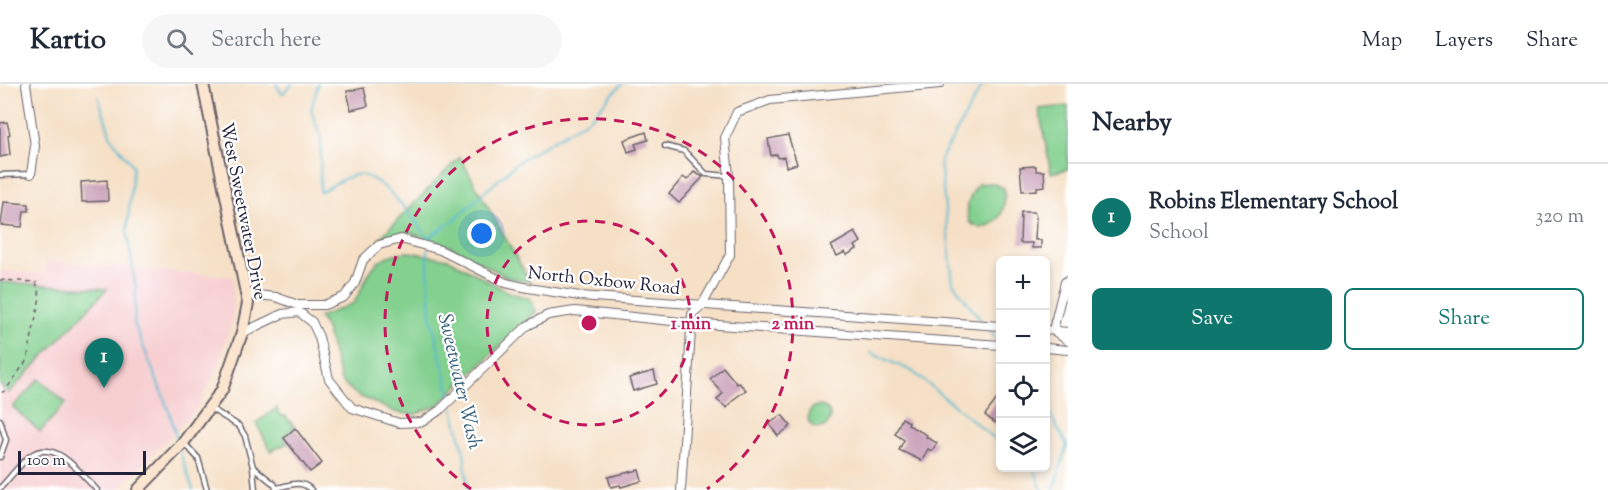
<!DOCTYPE html>
<html lang="en">
<head>
<meta charset="utf-8">
<style>
  :root { --surface:#fff; --page:#f6f6f7; --text:#1f2937; --muted:#747a83; --line:#e0e1e3; --accent:#0f766e }
  body { margin:0; font-family:"Sorts Mill Goudy",serif; background:var(--page); color:var(--text) }
  .controls { position:absolute; right:18px; bottom:18px; display:grid; overflow:hidden; border-radius:9px; box-shadow:0 3px 9px #0003 }
  .controls button { width:54px; height:54px; display:grid; place-items:center; padding:0; border:0; border-bottom:2px solid var(--line); background:var(--surface); color:var(--text); font:30px sans-serif }
  .scale { position:absolute; left:18px; bottom:15px; width:128px; box-sizing:border-box; padding-left:6px; border:3px solid #22223b; border-top:0; font-size:16px; line-height:21px; white-space:nowrap; color:#22223b; -webkit-text-stroke:4px #fff; paint-order:stroke }
  .you { position:absolute; left:482px; top:150px; width:21px; height:21px; margin:-15px; border:4px solid #fff; border-radius:50%; background:#1a73e8; box-shadow:0 0 0 9px #1a73e833 }
  .badge { display:grid; place-items:center; width:39px; height:39px; border-radius:50%; background:var(--accent); color:#fff; font-size:20px; font-weight:700 }
  .pin { position:absolute; translate:-50% -50px; filter:drop-shadow(0 2px 3px #0008) }
  .pin::after { content:''; position:absolute; top:32px; width:21px; height:18px; background:inherit; clip-path:polygon(0 0,100% 0,50% 100%) }
  .list { margin:0; padding:0; list-style:none }
  h2 { display:flex; justify-content:space-between; align-items:center; height:78px; margin:0; padding:0 24px; font-size:26px }
  h2 small { font-size:20px; font-weight:400; color:var(--muted) }
  .list li { display:grid; grid-template-columns:39px 1fr auto; gap:18px; align-items:center; box-sizing:border-box; height:108px; padding:0 24px; border-top:2px solid var(--line) }
  .list b { display:block; font-size:22px; white-space:nowrap }
  .list p { margin:0; font-size:20px; white-space:nowrap; color:var(--muted) }
  .list em { font-size:20px; font-style:normal; color:var(--muted) }
  .actions { display:flex; gap:12px; padding:18px 24px }
  .actions a { flex:1; padding:14px 0; border:2px solid var(--accent); border-radius:9px; text-align:center; font-size:21px; color:var(--accent) }
  .actions .main { background:var(--accent); color:#fff }
  .icon { flex:none; width:33px; height:33px; fill:none; stroke:currentColor; stroke-width:2; stroke-linecap:round; stroke-linejoin:round }
  .map { position:relative; flex:none; width:1068px; height:406px; overflow:hidden }
  header { display:flex; align-items:center; gap:36px; box-sizing:border-box; height:84px; padding:0 30px; background:var(--surface); border-bottom:2px solid var(--line) }
  header strong { font-size:28px }
  nav { display:flex; gap:33px; margin-inline-start:auto; font-size:21px }
  .search { width:420px; height:54px; background:var(--page); display:flex; align-items:center; gap:15px; box-sizing:border-box; padding:0 21px; border-radius:33px; color:var(--muted); font-size:22px }
  main { display:flex }
  aside { flex:1; background:var(--surface) }
  .map>svg:first-child { display:block }
  .built { fill:#f7cfd1 }
  .green { fill:#83d08f; stroke:#527965; stroke-width:1.5 }
  .lines { fill:none; stroke-linecap:round; stroke-linejoin:round }
  .stream { stroke:#52b9d0; stroke-width:2 }
  .building { fill:#c79bb5 }
  .lane-casing { stroke:#6c646b; stroke-width:7 }
  .street-casing { stroke:#6c646b; stroke-width:10 }
  .secondary-casing { stroke:#6c646b; stroke-width:14 }
  .path { stroke:#6c646b; stroke-width:1.5; stroke-dasharray:4.5 4.5; stroke-linecap:butt }
  .lane { stroke:#fff; stroke-width:4 }
  .street { stroke:#fff; stroke-width:8 }
  .secondary { stroke:#fce5cf; stroke-width:10 }
  .ring { fill:none; stroke:#c2185b; stroke-width:3; stroke-dasharray:10 8 }
  .labels { text-anchor:middle; stroke-width:4.5; stroke-linejoin:round; paint-order:stroke }
  .street-label { font-size:18px; fill:#22223b; stroke:#fff }
  .water-label { font-size:20px; font-style:italic; fill:#355e77; stroke:#fff }
  .centre { fill:#c2185b; stroke:#fff; stroke-width:3 }
  .ring-label { font-size:18px; text-anchor:middle; font-weight:bold; fill:#c2185b; stroke:#fff; stroke-width:4.5; stroke-linejoin:round; paint-order:stroke }
</style>
</head>
<body>
<header>
<strong>Kartio</strong>
<div class="search"><svg class="icon" aria-label="search" viewBox="0 0 24 24"><circle cx="10" cy="10" r="6"/><path d="M15 15l6 6"/></svg>Search here</div>
<nav><a>Map</a><a>Layers</a><a>Share</a></nav>
</header>
<main>
<div class="map">
<svg width="1068" height="406" viewBox="0 0 1068 406">
  <rect width="100%" height="100%" fill="#fff"/>
  <filter id="ink" filterUnits="userSpaceOnUse"><feTurbulence type="fractalNoise" baseFrequency=".0167" numOctaves="2"/><feDisplacementMap in="SourceGraphic" scale="12" xChannelSelector="R" yChannelSelector="G"/><feConvolveMatrix kernelMatrix="1 2 1 2 8 2 1 2 1" color-interpolation-filters="sRGB"/></filter>
  <filter id="wash" filterUnits="userSpaceOnUse"><feTurbulence type="fractalNoise" baseFrequency=".008" numOctaves="4" result="noise"/><feDisplacementMap in="SourceGraphic" scale="24" xChannelSelector="R" yChannelSelector="G"/><feGaussianBlur stdDeviation="1.35" result="paint"/><feColorMatrix in="noise" values="0 0 0 0 0 0 0 0 0 0 0 0 0 0 0 0 0 1.4 0 .05"/><feComposite in="paint" operator="in"/></filter>
  <g filter="url(#wash)">
    <rect width="100%" height="100%" fill="#f5dfc5"/>
    <path class="built" d="M46,176L233,193L234,229L219,281L196,326L118,406H0V187L44,190Z"/>
    <g class="green">
      <path d="M1068,22V85L1051,89L1039,25Z"/>
      <path d="M460,73L530,198L509,194L449,162L407,148L380,154Z"/>
      <path d="M992,99L1004,104C1006,124 1002,139 981,144L970,139C964,124 969,113 978,100Z"/>
      <path d="M409,168L449,175L506,207L531,215L536,228L438,321L414,331L395,328L357,311L341,297L326,245L319,233L354,219C371,189 370,170 409,168Z"/>
      <path d="M0,198L107,205L9,309L0,301Z"/>
      <path d="M39,295L66,319L40,348L13,323Z"/>
      <circle cx="819" cy="333" r="11"/>
      <path d="M277,324L279,331L285,332L295,343L283,353L288,359L271,367L256,339Z"/>
    </g>
    <g class="lines">
      <g class="stream">
        <path d="M276,0L282,10L292,0"/>
        <path d="M318,0L311,26L321,54L320,108C330,103 344,93 355,91C380,87 415,136 428,154"/>
        <path d="M983,0L940,77L953,199L983,239"/>
        <path d="M98,12L111,53L133,82L127,147L136,205L134,239L169,327L178,359"/>
        <path d="M428,160V154L453,137L519,77L590,34L622,0"/>
        <path d="M428,166V186L431,233L464,369L468,406"/>
        <path d="M987,243L998,258"/>
        <path d="M871,269L912,287L1000,359"/>
        <path d="M1046,323L1067,361L1054,406"/>
        <path d="M180,368L193,406"/>
        <path d="M1034,384L1042,406"/>
      </g>
    </g>
    <g id="blocks">
      <g class="building">
        <path d="M364,4L368,22L351,26L347,7Z"/>
        <path d="M7,38L10,50L8,51L10,71L0,73V39Z"/>
        <path d="M646,48L648,56L635,60L637,65L628,68L624,56Z"/>
        <path d="M788,51L797,80L786,83L784,73L778,74L777,70L771,72L768,55Z"/>
        <path d="M1036,82V87H1044L1045,102L1037,103V106L1022,107L1020,83Z"/>
        <path d="M694,88L703,93L679,119L669,110L683,93L687,96Z"/>
        <path d="M107,96L108,117L82,118L81,98Z"/>
        <path d="M4,118L29,120V127H24L22,143L1,141Z"/>
        <path d="M1021,128H1034L1036,133L1035,156H1041V164H1032V159H1020Z"/>
        <path d="M855,148L861,158L855,162L857,165L847,171L845,168L837,172L831,162Z"/>
        <path d="M723,283L737,300L739,299L746,306L734,315L727,324L717,316L723,309L710,295Z"/>
        <path d="M654,287L657,300L633,307L629,294Z"/>
        <path d="M1000,311V332L995,339L985,331Z"/>
        <path d="M782,331L791,342L778,352L769,340Z"/>
        <path d="M902,334L909,338L908,341L927,351L926,353L937,359L932,367L928,365L922,377L899,366L904,356L895,350Z"/>
        <path d="M295,344L322,379L310,388L284,354Z"/>
        <path d="M639,386L642,397L621,403L620,401L611,403L608,393Z"/>
      </g>
    </g>
  </g>
  <g filter="url(#ink)">
    <use href="#blocks" fill-opacity="0" stroke="#6c646b" stroke-width="1.5"/>
    <g class="lines">
      <g class="lane-casing">
        <g id="lane">
          <path d="M665,62L684,67L706,90L729,92"/>
          <path d="M0,91L31,90"/>
          <path d="M210,324L239,342L245,352L253,383L274,400L277,406"/>
          <path d="M0,336L6,356L0,373"/>
          <path d="M184,359L198,374L207,406"/>
          <path d="M253,384L255,406"/>
          <path d="M0,404C9,395 22,377 33,370C57,356 82,391 97,406"/>
          <path d="M277,404C289,401 302,395 311,406"/>
        </g>
      </g>
      <g class="street-casing">
        <g id="street">
          <path d="M26,0L35,62L31,90"/>
          <path d="M1068,196L1065,198L1053,246L1068,257"/>
          <path d="M246,210L276,213L298,221H324L344,213L355,199L363,176L379,161L401,155L440,166L506,199L528,204L580,212L1000,242"/>
          <path d="M1046,246L1068,248"/>
          <path d="M242,249L282,230L299,228L312,238L319,253L329,295L352,324L399,339L422,338L440,326L527,242L548,231L575,227L691,239L1000,261"/>
          <path d="M1046,264L1068,266"/>
          <path d="M681,406L692,230L702,221L730,171L729,92L725,54L737,28L770,16L940,0"/>
        </g>
      </g>
      <g class="secondary-casing">
        <path id="secondary" d="M138,406L183,359L222,306L242,249L248,219L203,0"/>
      </g>
      <path class="path" d="M0,196L36,198L40,213L27,276L5,307L0,309"/>
      <use href="#lane" class="lane"/>
      <use href="#street" class="street"/>
      <use href="#secondary" class="secondary"/>
    </g>
  </g>
  <g class="ring">
    <circle cx="589" cy="239" r="102"/>
    <path d="M471 405A204 204 0 1 1 707 405"/>
  </g>
  <g class="labels">
    <g class="street-label">
      <text transform="translate(244 127) rotate(79)" y="6">West Sweetwater Drive</text>
      <text transform="translate(604 196) rotate(6)" y="6">North Oxbow Road</text>
    </g>
    <g class="water-label">
      <text transform="translate(461 297) rotate(77)" y="7">Sweetwater Wash</text>
    </g>
  </g>
  <circle cx="589" cy="239" r="9" class="centre"/>
  <g class="ring-label">
    <text x="691" y="245">1 min</text>
    <text x="793" y="245">2 min</text>
  </g>
</svg>
<div class="controls">
<button>+</button>
<button>−</button>
<button><svg class="icon" aria-label="locate" viewBox="0 0 24 24"><circle cx="12" cy="12" r="6"/><path d="M12 2v4M12 18v4M2 12h4M18 12h4"/></svg></button>
<button><svg class="icon" aria-label="layers" viewBox="0 0 24 24"><path d="M12 4l9 5-9 5-9-5zM3 14l9 5 9-5"/></svg></button>
</div>
<div class="scale">100 m</div>
<div class="you"></div>
<div class="pin badge" style="left:104px;top:304px">1</div>
</div>
<aside>
<h2>Nearby<small></small></h2>
<ul class="list">
<li><span class="badge">1</span><div><b>Robins Elementary School</b><p>School</p></div><em>320 m</em></li>
</ul>
<div class="actions"><a class="main">Save</a><a>Share</a></div>
</aside>
</main>
</body>
</html>
